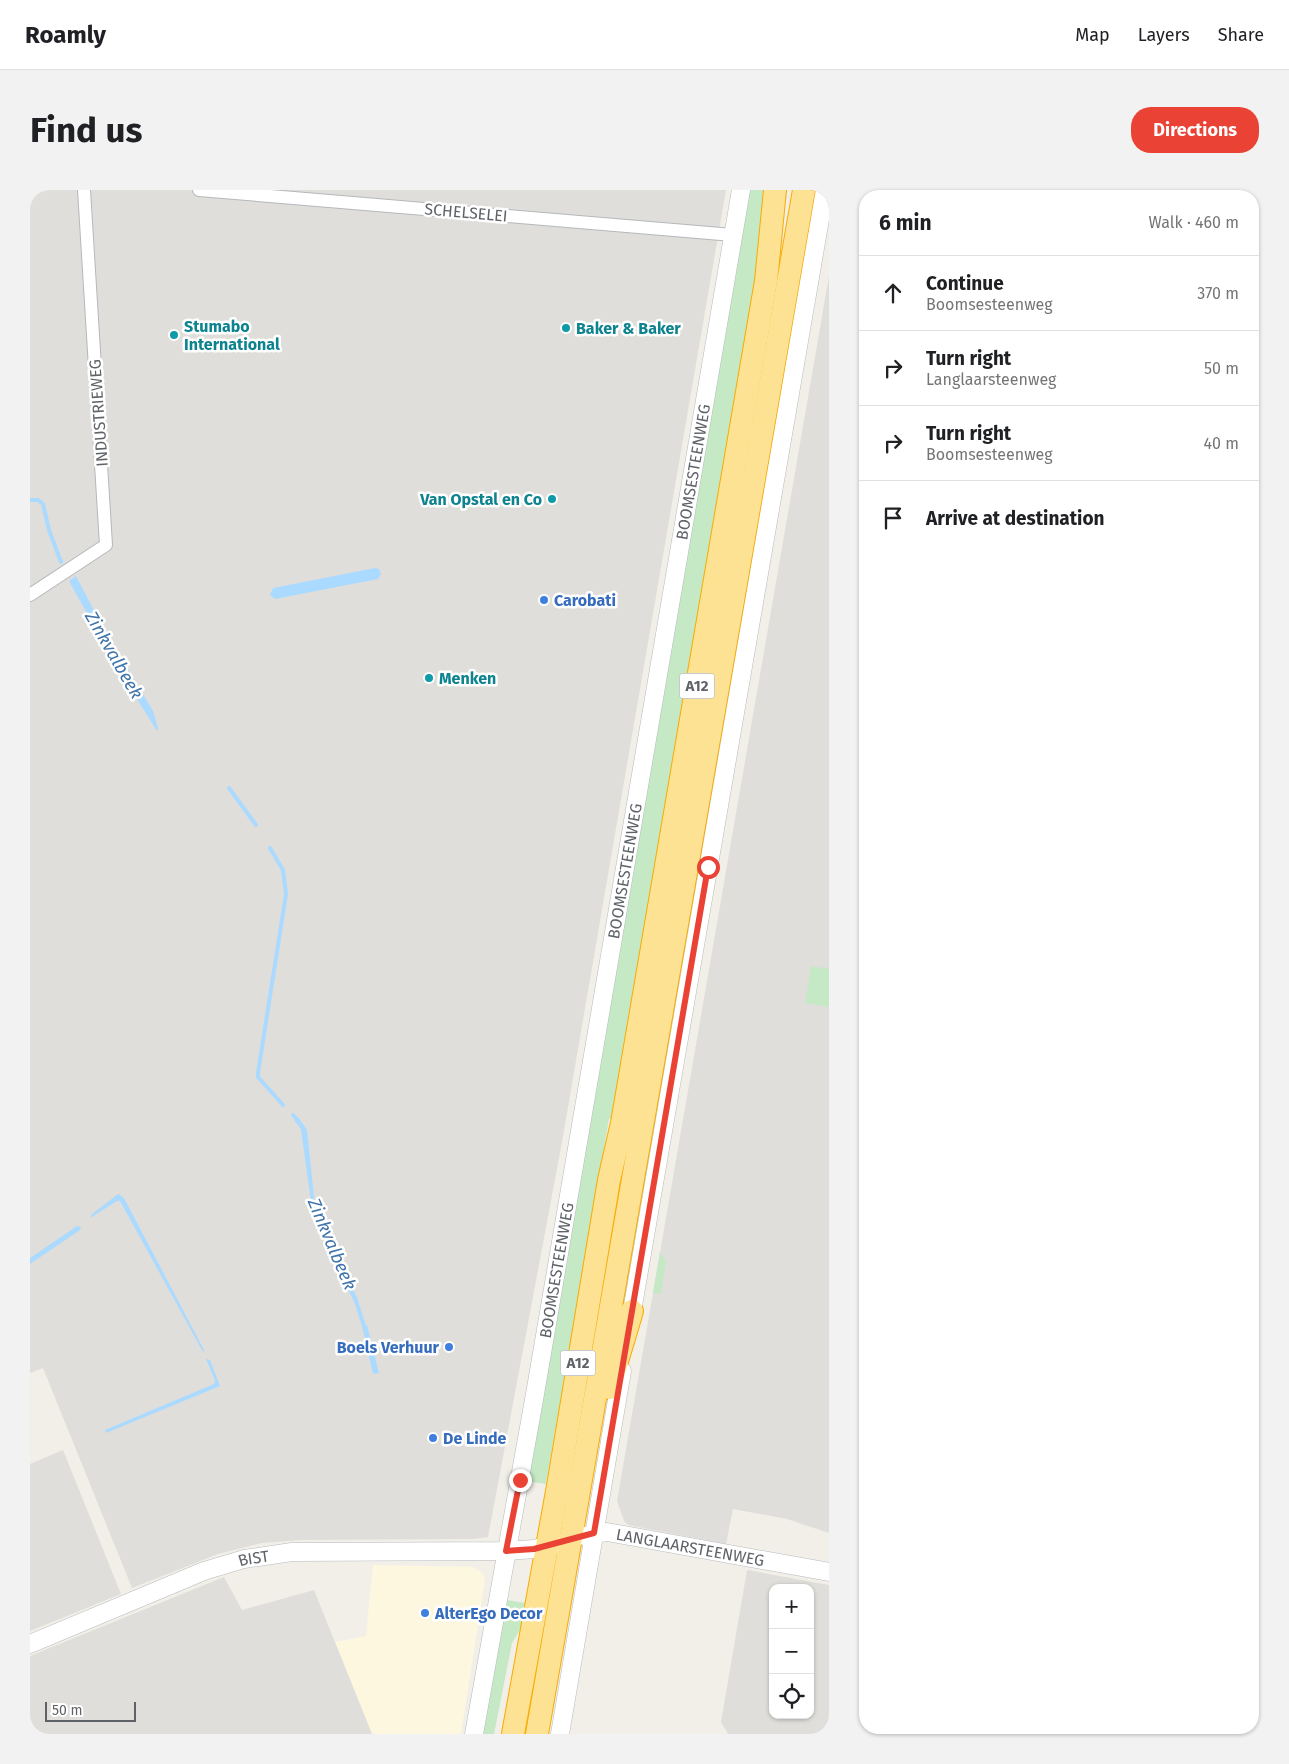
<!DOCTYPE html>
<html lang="en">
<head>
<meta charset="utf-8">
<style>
  :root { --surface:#fff; --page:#f2f2f2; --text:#202124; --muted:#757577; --line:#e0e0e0; --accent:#ea4335 }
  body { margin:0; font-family:"Fira Sans",sans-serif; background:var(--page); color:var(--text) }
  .controls { position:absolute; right:15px; bottom:15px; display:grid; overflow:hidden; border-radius:10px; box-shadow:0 1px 4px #0004 }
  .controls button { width:45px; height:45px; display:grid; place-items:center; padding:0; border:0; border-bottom:1px solid var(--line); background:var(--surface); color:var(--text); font:25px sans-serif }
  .scale { position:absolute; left:15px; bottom:12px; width:91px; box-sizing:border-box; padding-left:5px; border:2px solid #5f6368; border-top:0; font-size:14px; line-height:18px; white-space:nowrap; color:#5f6368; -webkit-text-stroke:4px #fff; paint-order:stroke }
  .stop { position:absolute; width:15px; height:15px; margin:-11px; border:4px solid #ea4335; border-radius:50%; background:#fff }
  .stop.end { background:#ea4335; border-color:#fff; box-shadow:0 1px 5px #0008 }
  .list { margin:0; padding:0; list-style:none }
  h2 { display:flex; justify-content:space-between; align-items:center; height:65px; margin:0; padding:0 20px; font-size:21px }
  h2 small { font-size:16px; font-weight:400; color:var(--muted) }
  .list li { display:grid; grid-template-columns:32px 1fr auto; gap:15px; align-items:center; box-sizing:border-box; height:75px; padding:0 20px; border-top:1px solid var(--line) }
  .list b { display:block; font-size:19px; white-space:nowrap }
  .list p { margin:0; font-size:16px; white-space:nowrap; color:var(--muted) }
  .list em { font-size:16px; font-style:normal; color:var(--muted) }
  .icon { flex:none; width:28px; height:28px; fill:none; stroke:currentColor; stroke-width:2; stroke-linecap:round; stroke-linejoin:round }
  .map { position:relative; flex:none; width:799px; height:1544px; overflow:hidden; border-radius:20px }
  header { display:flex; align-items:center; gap:30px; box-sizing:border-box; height:70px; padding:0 25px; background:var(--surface); border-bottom:1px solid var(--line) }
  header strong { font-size:24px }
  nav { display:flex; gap:28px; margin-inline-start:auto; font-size:18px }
  .intro { display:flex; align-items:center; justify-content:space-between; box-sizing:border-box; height:120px; padding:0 30px }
  h1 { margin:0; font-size:35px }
  .button { padding:12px 22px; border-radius:20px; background:var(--accent); color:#fff; font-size:18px; font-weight:700 }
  main { display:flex; gap:30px; padding:0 30px }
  aside { flex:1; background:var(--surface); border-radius:20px; box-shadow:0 1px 4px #0004 }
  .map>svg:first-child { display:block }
  .commercial { fill:#fef7e0 }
  .industrial { fill:#e0deda; fill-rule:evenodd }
  .green { fill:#c5e8c5 }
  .water { fill:#aadaff }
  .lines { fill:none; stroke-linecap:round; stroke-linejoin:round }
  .stream { stroke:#aadaff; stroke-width:4 }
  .street-casing { stroke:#b5b8bc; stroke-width:14 }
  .secondary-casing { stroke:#b6babf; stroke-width:19 }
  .highway-casing { stroke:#f9ab00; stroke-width:24 }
  .street { stroke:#fff; stroke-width:12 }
  .secondary { stroke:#fff; stroke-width:18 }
  .highway { stroke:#fde293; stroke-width:22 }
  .route { stroke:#ea4335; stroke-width:6 }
  .culture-dot { fill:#0f9aa8; stroke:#fff; stroke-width:2 }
  .shop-dot { fill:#3f7fe0; stroke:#fff; stroke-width:2 }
  .labels { text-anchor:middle; stroke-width:5; stroke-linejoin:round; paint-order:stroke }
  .shield { fill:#fff; stroke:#8f9295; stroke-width:1 }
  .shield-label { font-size:15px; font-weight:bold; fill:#5f6368 }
  .street-label { font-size:16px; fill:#5f6368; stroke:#fff }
  .culture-label { font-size:16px; font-weight:bold; fill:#0d838f; stroke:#fff; text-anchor:start }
  .shop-label { font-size:16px; font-weight:bold; fill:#366cbe; stroke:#fff; text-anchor:start }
  .water-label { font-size:18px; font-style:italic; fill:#4174aa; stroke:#fff }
</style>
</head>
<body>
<header>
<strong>Roamly</strong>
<nav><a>Map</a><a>Layers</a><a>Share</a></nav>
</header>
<div class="intro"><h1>Find us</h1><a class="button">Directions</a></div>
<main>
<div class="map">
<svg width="799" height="1544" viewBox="0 0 799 1544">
  <rect width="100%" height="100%" fill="#f1efe8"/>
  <path class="commercial" d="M343,1375L443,1377L453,1383L455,1390L431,1544H342L305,1452L336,1446Z"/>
  <g class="industrial">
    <path d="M0,0H696L532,952L458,1347L444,1349L271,1350L232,1353L188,1364L102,1398L13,1178L0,1183Z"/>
    <path d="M799,86V1343L757,1329L703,1319L696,1354L598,1335L594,1331L587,1311Z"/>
    <path d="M33,1260L91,1404L0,1441V1274Z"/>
    <path d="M717,1380L799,1395V1544H698L691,1532ZM743,1398H780V1525H743Z"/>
    <path d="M194,1387L212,1420L284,1400L342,1544H0V1466Z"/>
  </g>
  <g class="green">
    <path d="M718,0H736L727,88L586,928L579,929L516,1294L495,1291Z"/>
    <path d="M780,0H786L585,1168H581Z"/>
    <path d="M781,776L799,779V817L775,813Z"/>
    <path d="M630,1062L636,1071L631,1104L623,1103Z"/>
    <path d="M476,1410L495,1413L491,1438L482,1453L464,1544H453Z"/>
  </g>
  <g class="water">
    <path d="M345,378L349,379L351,384L348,389L245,409L240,405L243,398Z"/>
    <path d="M46,386L72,436L123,521L128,538L127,541L87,477L39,391Z"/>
    <path d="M268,927L277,940L285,1017L328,1110L324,1112L282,1019L271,939L264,930Z"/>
    <path d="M88,1004L94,1008L174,1160L173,1162L90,1011H87L60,1028L61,1025Z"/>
    <path d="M47,1036L51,1037L50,1040L0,1074V1068Z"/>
    <path d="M337,1135L349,1183L343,1184L332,1136Z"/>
    <path d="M176,1169L180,1170L190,1196L76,1243L75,1240L184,1194L185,1190Z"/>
  </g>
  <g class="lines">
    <g class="stream">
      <path d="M0,310H8L13,314L19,340L31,372"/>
      <path d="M199,598L226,635"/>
      <path d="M240,658L253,680L256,704L228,883V887L253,915"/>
      <path d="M263,925L269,932"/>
      <path d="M325,1108L335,1139"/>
    </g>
    <g class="street-casing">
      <g id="street">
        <path d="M169,0L703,45"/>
        <path d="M0,405L76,355L54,0"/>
      </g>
    </g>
    <g class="secondary-casing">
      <g id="secondary">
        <path d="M600,1133L795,0"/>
        <path id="s1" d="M554,1346L577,1342L799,1382"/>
        <path id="s2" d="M0,1454L174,1381L214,1369L262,1362L476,1361L504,1359L529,1353"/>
        <path id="s3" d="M444,1544L505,1204L711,0"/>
        <path d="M530,1544L592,1181"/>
      </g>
    </g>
    <g class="highway-casing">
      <g id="highway">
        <path d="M579,1198L602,1121"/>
        <path d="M483,1544L528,1296L579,990L592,933L736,91L745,0"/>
        <path d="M507,1544L774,0"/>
      </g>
    </g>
    <use href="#street" class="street"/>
    <use href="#secondary" class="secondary"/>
    <use href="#highway" class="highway"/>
  </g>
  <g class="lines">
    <path class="route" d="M490,1290L476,1361L504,1359L564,1343L678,677"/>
  </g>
  <g class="culture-dot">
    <circle cx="536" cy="138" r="5"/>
    <circle cx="144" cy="145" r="5"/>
    <circle cx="522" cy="309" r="5"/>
    <circle cx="399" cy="488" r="5"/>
  </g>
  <g class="shop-dot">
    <circle cx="514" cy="410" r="5"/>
    <circle cx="419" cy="1157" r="5"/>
    <circle cx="403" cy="1248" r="5"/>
    <circle cx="395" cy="1423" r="5"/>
  </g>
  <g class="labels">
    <g class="shield">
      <rect x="649.5" y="483.5" width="35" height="25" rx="4"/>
      <rect x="530.5" y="1160.5" width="35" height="25" rx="4"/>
    </g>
    <g class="shield-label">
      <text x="667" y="501">A12</text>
      <text x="548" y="1178">A12</text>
    </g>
    <g class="street-label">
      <text transform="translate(436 22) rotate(5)" y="6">SCHELSELEI</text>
      <text transform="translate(68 223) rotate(-94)" y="6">INDUSTRIEWEG</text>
      <text dy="6" stroke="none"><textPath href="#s3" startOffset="1281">BOOMSESTEENWEG</textPath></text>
      <text dy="6" stroke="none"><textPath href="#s3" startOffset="876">BOOMSESTEENWEG</textPath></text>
      <text dy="6" stroke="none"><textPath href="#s3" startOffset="471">BOOMSESTEENWEG</textPath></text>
      <text dy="6" stroke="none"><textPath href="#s1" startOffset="108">LANGLAARSTEENWEG</textPath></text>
      <text dy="6" stroke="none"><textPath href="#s2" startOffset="240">BIST</textPath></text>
    </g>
    <g class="culture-label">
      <text x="154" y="142">Stumabo<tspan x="154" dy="18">International</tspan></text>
      <text x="546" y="144">Baker &amp; Baker</text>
      <text x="512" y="315" text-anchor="end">Van Opstal en Co</text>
      <text x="409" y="494">Menken</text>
    </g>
    <g class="shop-label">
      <text x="524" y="416">Carobati</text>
      <text x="409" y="1163" text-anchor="end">Boels Verhuur</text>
      <text x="413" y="1254">De Linde</text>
      <text x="405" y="1429">AlterEgo Decor</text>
    </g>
    <g class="water-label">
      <text transform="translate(84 465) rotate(60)" y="6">Zinkvalbeek</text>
      <text transform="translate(302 1054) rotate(67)" y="6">Zinkvalbeek</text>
    </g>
  </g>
</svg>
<div class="controls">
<button>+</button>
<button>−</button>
<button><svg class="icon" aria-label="locate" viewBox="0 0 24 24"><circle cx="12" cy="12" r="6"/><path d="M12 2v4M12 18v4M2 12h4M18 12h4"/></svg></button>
</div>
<div class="scale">50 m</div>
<div class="stop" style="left:678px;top:677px"></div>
<div class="stop end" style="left:490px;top:1290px"></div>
</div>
<aside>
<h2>6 min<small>Walk · 460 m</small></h2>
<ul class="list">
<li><svg class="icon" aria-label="ahead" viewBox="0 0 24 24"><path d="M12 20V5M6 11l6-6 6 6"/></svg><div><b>Continue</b><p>Boomsesteenweg</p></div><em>370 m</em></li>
<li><svg class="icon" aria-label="right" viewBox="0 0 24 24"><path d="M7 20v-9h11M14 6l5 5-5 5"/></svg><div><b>Turn right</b><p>Langlaarsteenweg</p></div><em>50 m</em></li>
<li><svg class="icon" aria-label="right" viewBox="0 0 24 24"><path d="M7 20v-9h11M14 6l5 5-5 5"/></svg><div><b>Turn right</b><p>Boomsesteenweg</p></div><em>40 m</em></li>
<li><svg class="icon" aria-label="arrive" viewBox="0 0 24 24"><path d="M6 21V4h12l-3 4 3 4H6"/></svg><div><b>Arrive at destination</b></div></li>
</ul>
</aside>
</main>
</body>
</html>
